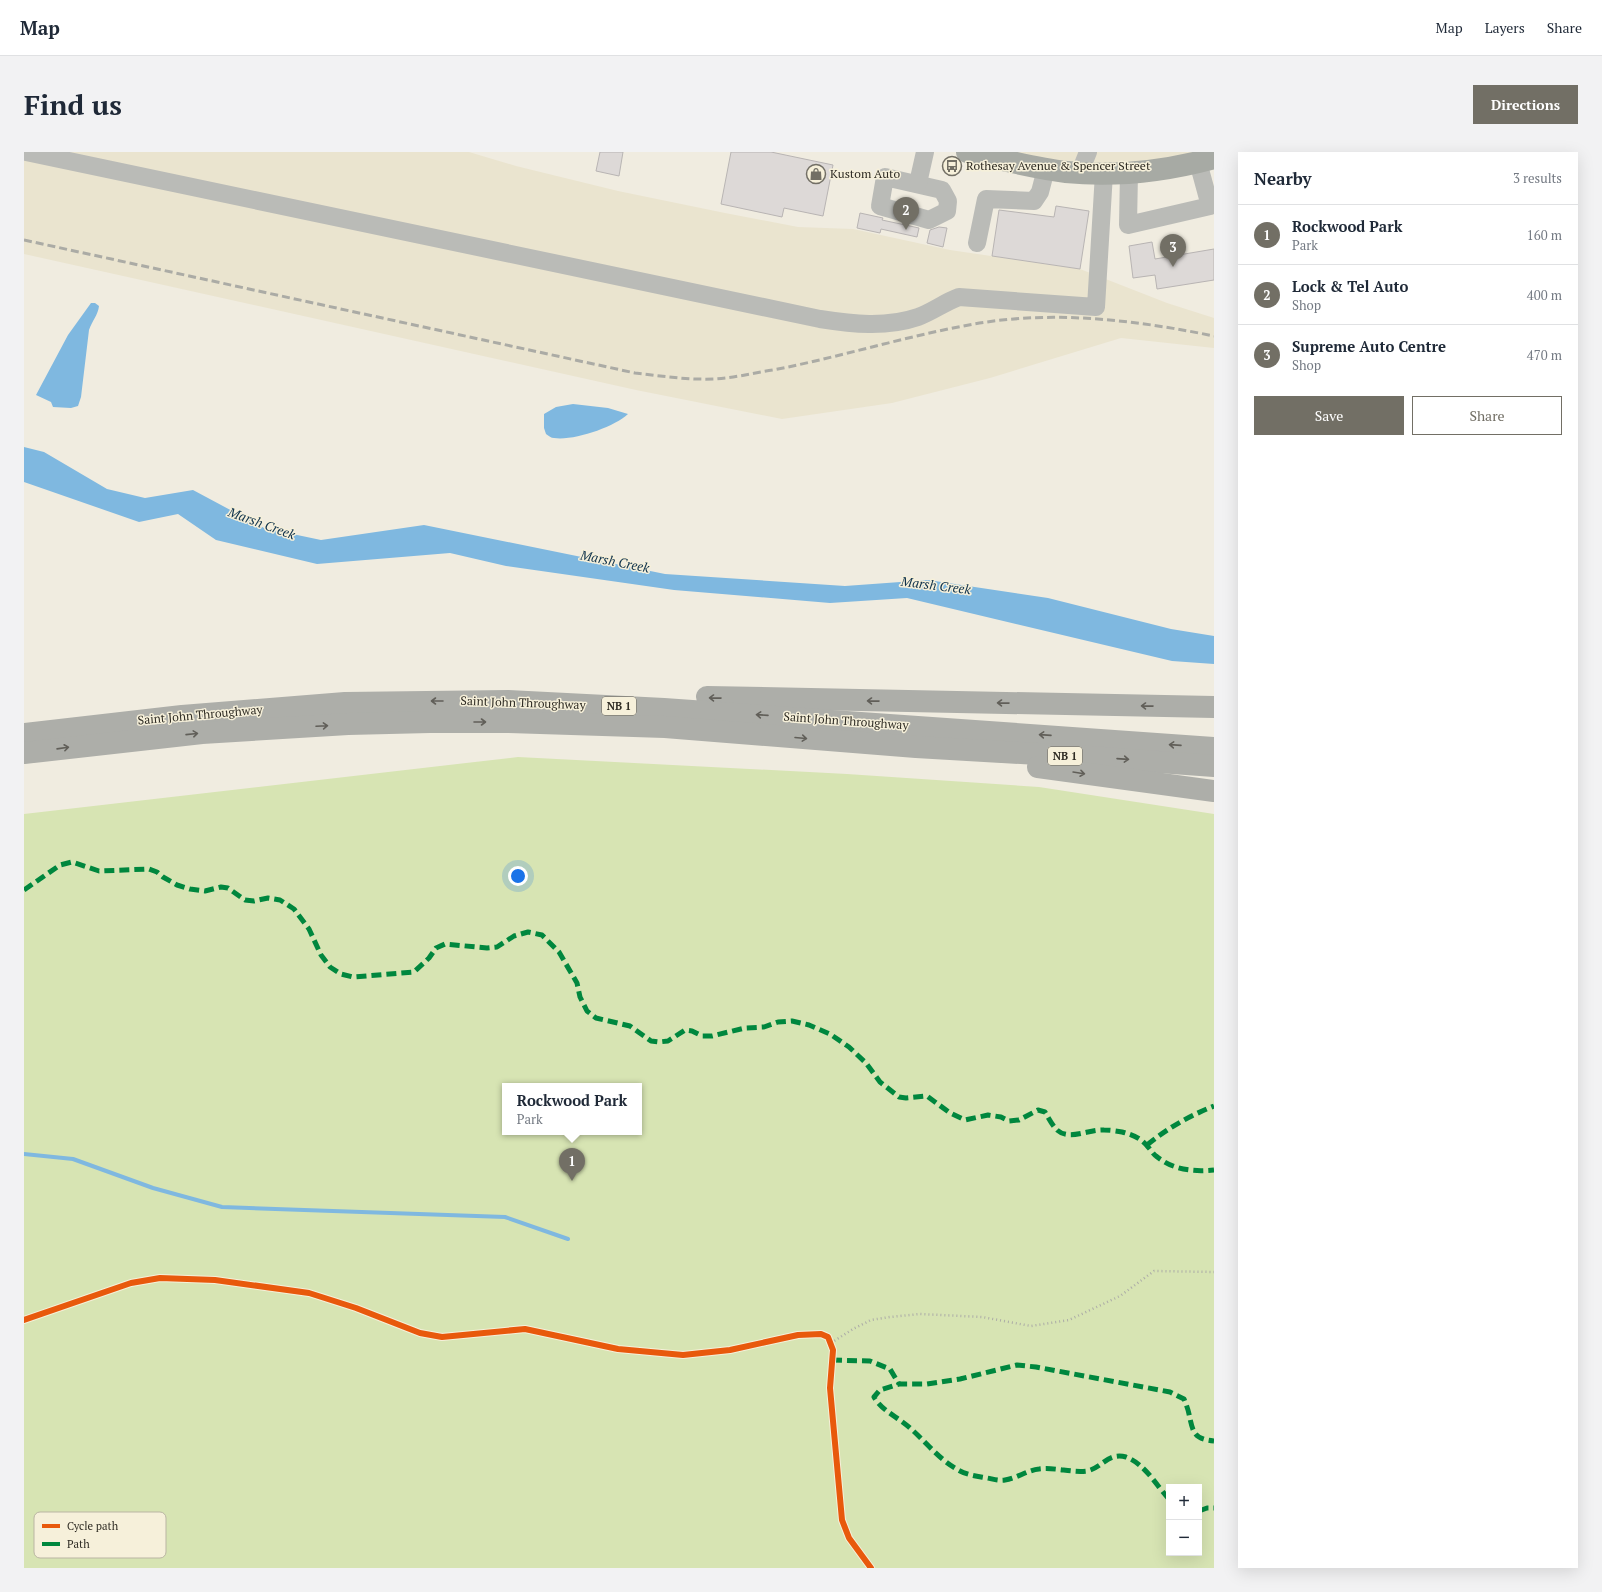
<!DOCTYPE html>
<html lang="en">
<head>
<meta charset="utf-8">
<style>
  :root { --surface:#fff; --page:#f2f2f3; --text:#1f2937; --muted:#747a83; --line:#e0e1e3; --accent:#726f65 }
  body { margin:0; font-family:"PT Serif",serif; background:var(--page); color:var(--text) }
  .controls { position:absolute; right:12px; bottom:12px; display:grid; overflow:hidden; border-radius:0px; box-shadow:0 4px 16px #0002 }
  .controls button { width:36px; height:36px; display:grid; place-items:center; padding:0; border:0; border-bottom:1px solid var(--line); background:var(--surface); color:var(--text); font:20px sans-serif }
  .you { position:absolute; left:494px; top:724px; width:14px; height:14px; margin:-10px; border:3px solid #fff; border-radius:50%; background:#1a73e8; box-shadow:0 0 0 6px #1a73e833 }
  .badge { display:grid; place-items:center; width:26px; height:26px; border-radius:50%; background:var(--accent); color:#fff; font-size:13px; font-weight:700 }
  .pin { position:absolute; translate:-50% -33px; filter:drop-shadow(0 1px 2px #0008) }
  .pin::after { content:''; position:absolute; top:21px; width:14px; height:12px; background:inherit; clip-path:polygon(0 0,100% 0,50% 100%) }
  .popup { position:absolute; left:478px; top:931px; width:140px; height:52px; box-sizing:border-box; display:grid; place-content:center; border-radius:0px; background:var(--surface); filter:drop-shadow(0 1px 3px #0005); font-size:13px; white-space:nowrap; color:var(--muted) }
  .popup b { font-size:15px; color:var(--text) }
  .popup::after { content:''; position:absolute; left:50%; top:100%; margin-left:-8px; border:8px solid transparent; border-top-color:var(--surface) }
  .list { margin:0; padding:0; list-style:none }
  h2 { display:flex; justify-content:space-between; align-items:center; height:52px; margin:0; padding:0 16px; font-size:17px }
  h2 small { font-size:13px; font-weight:400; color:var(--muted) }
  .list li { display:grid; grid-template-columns:26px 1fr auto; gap:12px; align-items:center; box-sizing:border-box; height:60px; padding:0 16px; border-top:1px solid var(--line) }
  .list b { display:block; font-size:15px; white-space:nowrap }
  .list p { margin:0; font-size:13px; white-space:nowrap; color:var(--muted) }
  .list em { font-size:13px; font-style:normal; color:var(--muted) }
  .actions { display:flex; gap:8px; padding:12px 16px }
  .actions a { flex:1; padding:9px 0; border:1px solid var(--accent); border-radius:0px; text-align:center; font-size:14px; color:var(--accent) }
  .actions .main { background:var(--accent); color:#fff }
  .map { position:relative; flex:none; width:1190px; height:1416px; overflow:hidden; border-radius:0px }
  header { display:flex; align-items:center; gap:24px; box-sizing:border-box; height:56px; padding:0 20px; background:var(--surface); border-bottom:1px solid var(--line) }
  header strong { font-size:19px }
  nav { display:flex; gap:22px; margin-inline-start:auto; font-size:14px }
  .intro { display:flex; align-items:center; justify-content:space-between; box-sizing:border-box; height:96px; padding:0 24px }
  h1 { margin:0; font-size:28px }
  .button { padding:10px 18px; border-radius:0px; background:var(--accent); color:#fff; font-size:14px; font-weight:700 }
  main { display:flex; gap:24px; padding:0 24px }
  aside { flex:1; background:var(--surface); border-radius:0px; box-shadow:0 4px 16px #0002 }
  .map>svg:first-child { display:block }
  .built { fill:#eae4cf }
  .green { fill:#d7e4b3; fill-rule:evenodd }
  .water { fill:#7fb8e0 }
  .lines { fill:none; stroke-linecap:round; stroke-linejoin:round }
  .stream { stroke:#7fb8e0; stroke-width:4 }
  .building { fill:#ddd9d7; stroke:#b8b4b3 }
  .path { stroke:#acaca7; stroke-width:2.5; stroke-dasharray:1 3; stroke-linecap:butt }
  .minor { stroke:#babbb7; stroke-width:18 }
  .major { stroke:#a7aaa4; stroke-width:22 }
  .highway { stroke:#adaea9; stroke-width:22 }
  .rail { stroke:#ababa5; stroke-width:3; stroke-dasharray:8 4; stroke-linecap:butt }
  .quiet { stroke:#00873e; stroke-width:5; stroke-dasharray:10 5; stroke-linecap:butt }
  .cycleway-casing { stroke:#f6f0da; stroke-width:8 }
  .cycleway { stroke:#e8590c; stroke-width:6 }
  .oneway { stroke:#615f59 }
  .labels { text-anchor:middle; stroke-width:3; stroke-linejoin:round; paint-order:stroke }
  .shield { fill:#f6f0da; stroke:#6a665a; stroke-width:1 }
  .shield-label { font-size:11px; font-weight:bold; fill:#2e2b23 }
  .poi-label { font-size:12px; fill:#2e2b23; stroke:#f6f0da; text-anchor:start }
  .street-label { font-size:12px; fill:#2e2b23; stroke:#f6f0da }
  .water-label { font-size:13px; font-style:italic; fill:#0f324c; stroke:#f6f0da }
  .key { fill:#f6f0da; stroke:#bab5a3; stroke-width:1 }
  .key-label { font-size:11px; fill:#2e2b23 }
</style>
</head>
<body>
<header>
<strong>Map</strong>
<nav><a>Map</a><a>Layers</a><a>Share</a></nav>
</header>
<div class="intro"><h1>Find us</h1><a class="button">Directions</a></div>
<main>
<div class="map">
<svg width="1190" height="1416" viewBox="0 0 1190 1416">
  <rect width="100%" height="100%" fill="#f0ece0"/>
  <g class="built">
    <path d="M0,0H445L492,14L594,39L701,61L774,75L829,77L926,98L1056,117L1143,151L1190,166V196L1097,186L966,226L868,251L758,267L612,238L0,102Z"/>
    <path d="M943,0H1190L1127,19Z"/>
  </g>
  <path class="green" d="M494,605L823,622L1015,635L1190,662V1416H0V662ZM481,934H615V980H481ZM1145,1335H1175V1401H1145Z"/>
  <g class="water">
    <path d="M67,151H71L75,154C74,163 68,169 65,178L57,245L54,254L47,256L29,255L27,250L12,243L44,183Z"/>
    <path d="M549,252L584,256L604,262C590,275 550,289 530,286C527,286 525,284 522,282L520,276V262L532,255Z"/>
    <path d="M0,295L20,300L83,337L121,346L169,338L240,376L297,388L400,373L641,422L821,434L904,428L1024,446L1147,477L1190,484V512L1148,509L883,446L806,451L650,438L482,414L426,401L293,412L192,388L154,362L115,370L0,330Z"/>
  </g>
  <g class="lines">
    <path class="stream" d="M0,1002L49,1007L129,1036L198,1055L481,1065L544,1087"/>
  </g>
  <g class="building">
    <path d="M576,0H599L595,24L572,19Z"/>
    <path d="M707,0H747L809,13L799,64L760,56L758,65L697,52Z"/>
    <path d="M1032,54L1065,59L1056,117L968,104L975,58L1030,65Z"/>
    <path d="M836,61L859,66L858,68L895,76L893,85L857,77L856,81L833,76Z"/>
    <path d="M915,75L923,76L919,95L903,91L906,78Z"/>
    <path d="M1128,90L1131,107L1190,97V128L1133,137L1131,123L1109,126L1105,94Z"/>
  </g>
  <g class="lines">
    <path class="path" d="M807,1191L829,1177L847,1168L866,1165L896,1162L958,1165L1007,1174L1045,1168L1096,1144L1130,1119L1190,1120"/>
    <g class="minor">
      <path d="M2,0L796,167C828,172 862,176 894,165C908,160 921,150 935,145L1072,155L1080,21"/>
      <path d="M1056,20L1064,0"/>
      <path d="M1105,21L1104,73L1186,54L1174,10"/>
      <path d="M861,25L918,38L924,49L923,59L905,68L856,54Z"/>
      <path d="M894,31L901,0"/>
      <path d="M953,91L962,47L1010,49L1016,40L1022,17"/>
    </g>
    <path class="major" d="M943,0C976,7 1009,16 1042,20C1092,25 1142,19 1190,6"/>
    <g class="highway">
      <path d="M683,545L1190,555"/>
      <path d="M0,582L158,564L321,551L484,549L640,557L1190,596"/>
      <path d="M0,601L178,581L324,572L406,570H485L641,575L892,595L1066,605L1190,614"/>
      <path d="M1014,615L1190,639"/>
    </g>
    <path class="rail" d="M0,88L611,221C637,224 663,228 690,227C710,226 729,221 749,218C817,205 882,184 950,172C1030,158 1111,168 1190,184"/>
    <g class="quiet">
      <path d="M0,738L36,713L48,710L75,719L125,717L133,720L139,725L153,733L166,737L181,739L197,735L204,736L221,748L230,749L244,746L256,748L270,757L285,777L297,803L306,815L317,822L329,825L390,820L405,806L412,796L421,792L463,796L473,795L490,784L504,780L518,783L535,800L553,831L556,845L563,859L572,866L606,874L627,889L635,890L644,889L661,878L668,879L678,884H688L721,876L740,875L754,870L768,869L785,873L806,882L825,895L842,911L856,930L875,945L882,946L903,944L926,961L941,968L964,963L977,965L985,969L995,968L1014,958L1021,960C1024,965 1028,973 1033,978C1045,989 1065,977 1080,978C1086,978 1093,979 1098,980C1109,983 1117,986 1124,995C1127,998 1129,1002 1132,1004C1149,1018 1169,1020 1190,1018"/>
      <path d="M1123,993C1144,976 1165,964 1190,954"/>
      <path d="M808,1208L846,1209L866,1217L875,1232"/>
      <path d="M1145,1347C1132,1333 1121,1312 1102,1305C1084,1300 1078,1316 1063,1319C1048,1321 1031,1315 1015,1317C1004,1318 993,1326 981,1328C975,1329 969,1327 963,1326C952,1324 941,1323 931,1316C914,1306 901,1289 886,1276C874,1265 858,1259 850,1245L856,1238L875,1232H903L936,1227L993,1213L1012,1215L1146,1240L1160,1247C1162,1252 1164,1257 1165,1262C1169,1281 1170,1287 1190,1289"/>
      <path d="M1175,1359L1183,1356H1190"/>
    </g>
    <g class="cycleway-casing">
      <path id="cycleway" d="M0,1168L107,1131L136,1126L191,1128L285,1141L332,1156L396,1181L418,1185L501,1177L594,1197L659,1203L706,1198L774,1183L797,1182L804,1185L809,1198L806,1236L818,1368L825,1386L847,1416"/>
    </g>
    <use href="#cycleway" class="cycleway"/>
  </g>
  <defs><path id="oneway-shaft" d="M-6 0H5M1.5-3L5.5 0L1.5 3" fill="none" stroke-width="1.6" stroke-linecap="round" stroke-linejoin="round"/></defs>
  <g class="oneway">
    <use href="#oneway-shaft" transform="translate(691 546) rotate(-179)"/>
    <use href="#oneway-shaft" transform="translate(413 549) rotate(180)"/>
    <use href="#oneway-shaft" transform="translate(849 549) rotate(-179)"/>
    <use href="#oneway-shaft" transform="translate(979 551) rotate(-179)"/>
    <use href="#oneway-shaft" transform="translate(1123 554) rotate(-179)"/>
    <use href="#oneway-shaft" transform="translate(738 563) rotate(-176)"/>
    <use href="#oneway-shaft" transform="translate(456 570)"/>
    <use href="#oneway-shaft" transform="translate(298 574) rotate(-3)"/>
    <use href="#oneway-shaft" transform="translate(168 582) rotate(-6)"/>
    <use href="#oneway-shaft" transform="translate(1021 583) rotate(-176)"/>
    <use href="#oneway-shaft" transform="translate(777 586) rotate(5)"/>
    <use href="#oneway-shaft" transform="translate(1151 593) rotate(-176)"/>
    <use href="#oneway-shaft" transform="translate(39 596) rotate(-8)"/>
    <use href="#oneway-shaft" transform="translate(1099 607) rotate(4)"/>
    <use href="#oneway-shaft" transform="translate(1055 621) rotate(9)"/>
  </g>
  <defs>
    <g id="bus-ring" transform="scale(1)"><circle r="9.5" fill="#f6f0da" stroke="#726f65" stroke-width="1.5"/><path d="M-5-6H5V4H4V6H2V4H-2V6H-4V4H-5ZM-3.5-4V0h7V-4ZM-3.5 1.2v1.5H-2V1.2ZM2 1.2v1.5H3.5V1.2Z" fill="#726f65"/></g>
    <g id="shop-ring" transform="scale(1)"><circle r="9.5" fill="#f6f0da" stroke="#726f65" stroke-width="1.5"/><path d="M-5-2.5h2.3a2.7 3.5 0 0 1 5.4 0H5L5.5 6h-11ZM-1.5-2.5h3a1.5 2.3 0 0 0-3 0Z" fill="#726f65"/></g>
  </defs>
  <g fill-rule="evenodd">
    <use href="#bus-ring" x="928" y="14"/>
    <use href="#shop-ring" x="792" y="22"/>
  </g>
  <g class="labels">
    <g class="shield">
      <rect x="578" y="545" width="34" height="18" rx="3"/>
      <rect x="1024" y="595" width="34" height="18" rx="3"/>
    </g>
    <g class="shield-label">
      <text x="595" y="558">NB 1</text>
      <text x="1041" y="608">NB 1</text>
    </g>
    <g class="poi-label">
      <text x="942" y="18">Rothesay Avenue &amp; Spencer Street</text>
      <text x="806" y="26">Kustom Auto</text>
    </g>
    <g class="street-label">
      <text transform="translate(499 551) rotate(2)" y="4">Saint John Throughway</text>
      <text transform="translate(176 563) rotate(-5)" y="4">Saint John Throughway</text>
      <text transform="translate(822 569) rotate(4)" y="4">Saint John Throughway</text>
    </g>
    <g class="water-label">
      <text transform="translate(238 371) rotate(20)" y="5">Marsh Creek</text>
      <text transform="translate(591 409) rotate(11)" y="5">Marsh Creek</text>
      <text transform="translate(912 433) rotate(7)" y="5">Marsh Creek</text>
    </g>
  </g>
  <rect x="10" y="1360" width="132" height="46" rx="6" class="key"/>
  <rect x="18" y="1372" width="18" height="4" fill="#e8590c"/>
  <rect x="18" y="1390" width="18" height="4" fill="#00873e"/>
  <g class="key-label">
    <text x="43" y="1378">Cycle path</text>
    <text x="43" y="1396">Path</text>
  </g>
</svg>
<div class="controls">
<button>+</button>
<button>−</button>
</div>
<div class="you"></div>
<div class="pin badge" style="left:548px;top:1029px">1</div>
<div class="popup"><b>Rockwood Park</b>Park</div>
<div class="pin badge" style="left:882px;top:78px">2</div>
<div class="pin badge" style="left:1149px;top:115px">3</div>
</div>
<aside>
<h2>Nearby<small>3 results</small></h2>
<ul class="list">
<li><span class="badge">1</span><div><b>Rockwood Park</b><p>Park</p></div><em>160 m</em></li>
<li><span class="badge">2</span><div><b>Lock &amp; Tel Auto</b><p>Shop</p></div><em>400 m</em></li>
<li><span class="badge">3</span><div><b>Supreme Auto Centre</b><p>Shop</p></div><em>470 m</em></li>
</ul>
<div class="actions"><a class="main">Save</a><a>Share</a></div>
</aside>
</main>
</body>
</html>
